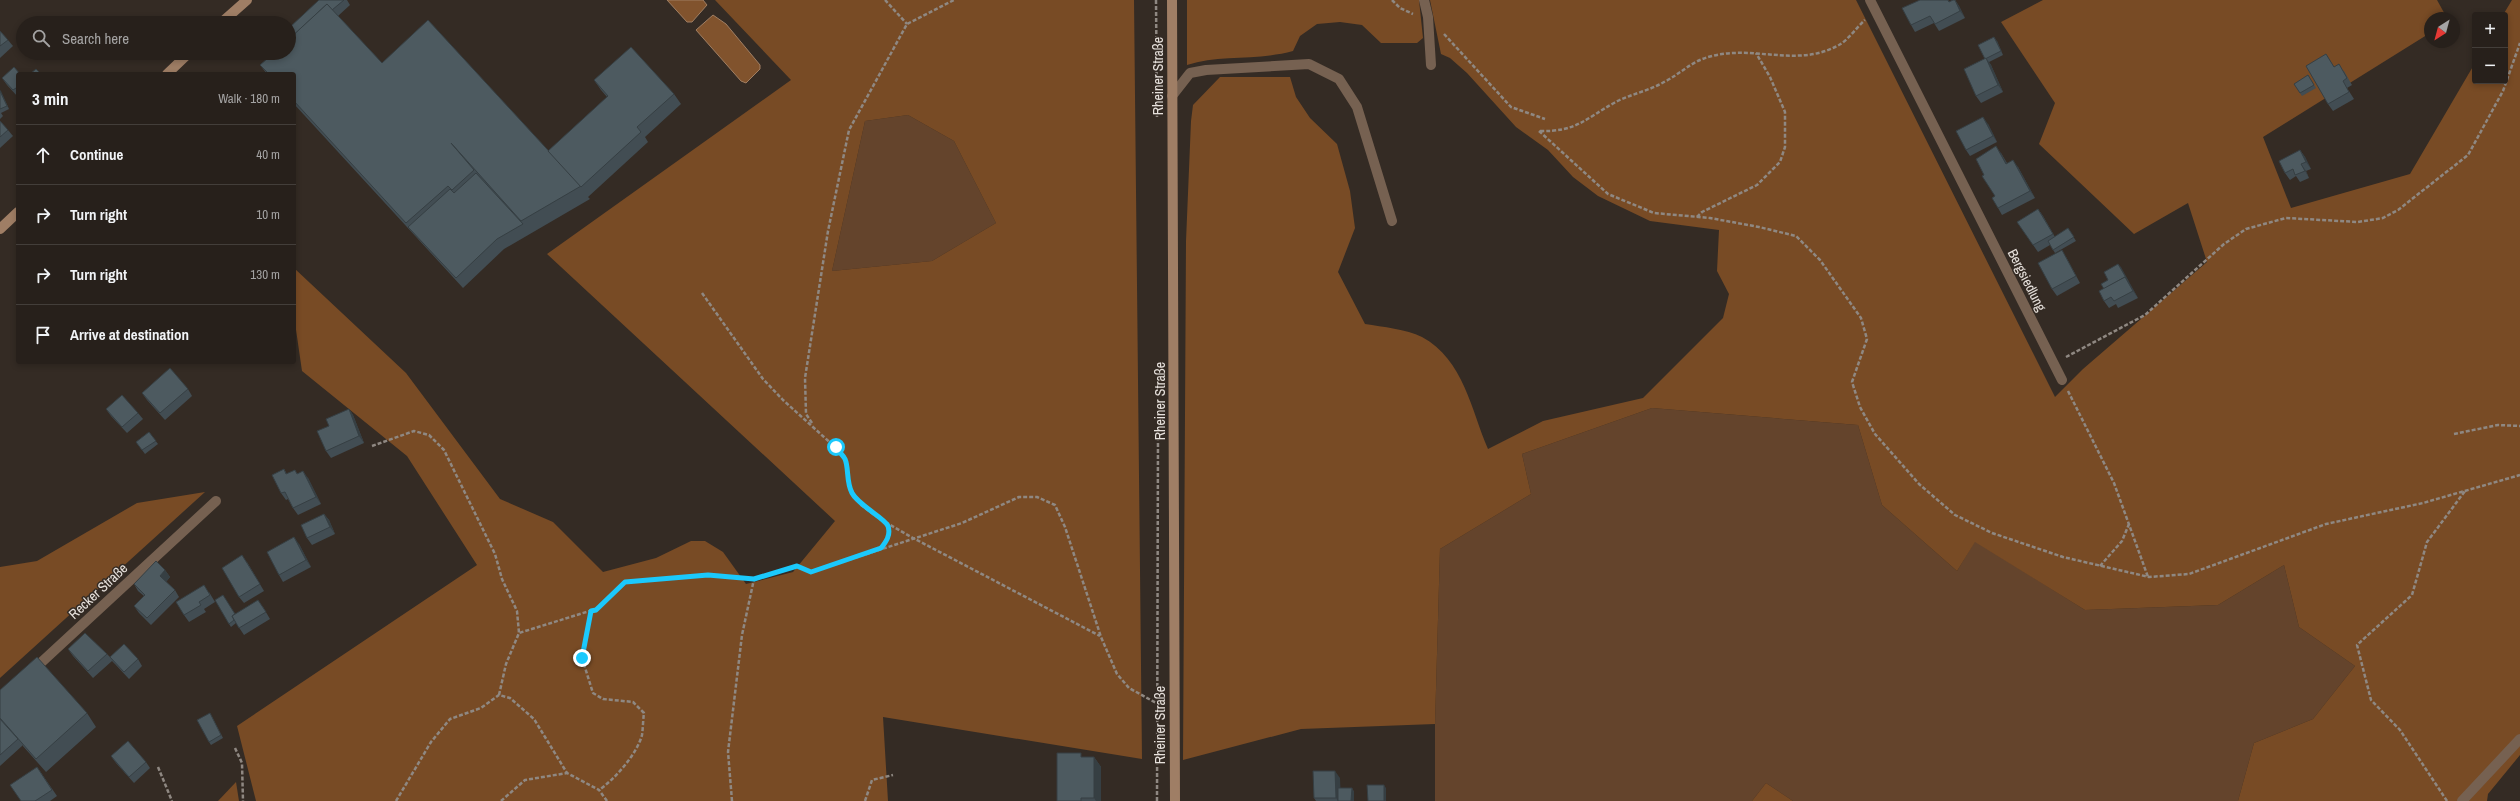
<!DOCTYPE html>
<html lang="en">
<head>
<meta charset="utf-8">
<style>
  :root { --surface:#27201b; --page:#2f2824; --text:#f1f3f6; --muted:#a4a3a3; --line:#433e3a }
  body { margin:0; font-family:"Archivo Narrow",sans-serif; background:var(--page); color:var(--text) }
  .controls { position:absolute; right:12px; top:12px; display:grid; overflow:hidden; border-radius:4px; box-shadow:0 2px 6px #0003 }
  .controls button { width:36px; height:36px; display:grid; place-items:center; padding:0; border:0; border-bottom:1px solid var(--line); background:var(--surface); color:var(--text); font:20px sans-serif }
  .compass { position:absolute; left:2424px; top:12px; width:36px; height:36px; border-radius:50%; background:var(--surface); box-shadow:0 2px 6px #0003; rotate:216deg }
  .stop { position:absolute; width:12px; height:12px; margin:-9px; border:3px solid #1bc9fc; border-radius:50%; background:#fff }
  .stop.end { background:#1bc9fc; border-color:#fff; box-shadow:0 1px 4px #0008 }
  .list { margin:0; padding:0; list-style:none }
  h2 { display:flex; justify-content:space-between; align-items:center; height:52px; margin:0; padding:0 16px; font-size:17px }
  h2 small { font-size:13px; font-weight:400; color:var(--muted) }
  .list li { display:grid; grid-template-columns:26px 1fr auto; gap:12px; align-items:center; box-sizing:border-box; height:60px; padding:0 16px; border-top:1px solid var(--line) }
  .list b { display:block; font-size:15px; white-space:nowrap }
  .list em { font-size:13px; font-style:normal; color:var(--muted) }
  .icon { flex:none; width:22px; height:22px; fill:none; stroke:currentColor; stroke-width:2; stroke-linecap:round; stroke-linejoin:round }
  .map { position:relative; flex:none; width:2520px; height:801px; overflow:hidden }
  .search { position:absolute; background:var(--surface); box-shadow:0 2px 6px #0003; left:16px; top:16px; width:280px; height:44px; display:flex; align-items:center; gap:10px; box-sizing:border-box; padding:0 14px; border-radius:22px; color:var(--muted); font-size:15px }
  .panel { position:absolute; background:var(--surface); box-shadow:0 2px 6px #0003; left:16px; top:72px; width:280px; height:292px; border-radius:4px }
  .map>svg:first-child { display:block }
  .green { fill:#64442c }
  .forest { fill:#784b25; fill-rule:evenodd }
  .water { fill:#81532d; stroke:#a07e62 }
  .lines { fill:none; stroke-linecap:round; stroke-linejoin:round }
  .path { stroke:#8f8882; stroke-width:2.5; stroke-dasharray:4 2; stroke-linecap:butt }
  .service { stroke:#766151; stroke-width:10 }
  .minor { stroke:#766151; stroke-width:10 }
  .secondary { stroke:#9f7e65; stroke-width:10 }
  .wall { fill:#424d53 }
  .shaded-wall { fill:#363f43 }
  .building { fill:#4d5a60; stroke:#363f43 }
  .route { stroke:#1bc9fc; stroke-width:5 }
  .labels { text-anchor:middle; stroke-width:3; stroke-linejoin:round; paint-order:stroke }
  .street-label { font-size:14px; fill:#e7e1dc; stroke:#342b24 }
</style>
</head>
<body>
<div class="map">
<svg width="2520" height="801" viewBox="0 0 2520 801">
  <rect width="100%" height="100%" fill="#342b24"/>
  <g class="green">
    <path d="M908,115L954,141L996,223L932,261L832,271L865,121Z"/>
    <path d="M1652,408L1858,425L1882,505L1957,571L1975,541L2085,610L2218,605L2284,565L2299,627L2355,666L2313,719L2254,743L2238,801H1793L1766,783L1752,801H1435V724L1440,549L1531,494L1522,454Z"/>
  </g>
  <g class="forest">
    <path d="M715,0H1134L1142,759L883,717L888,801H256L237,726L477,565L407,456L302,371L294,316V268L406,373L500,499L553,522L603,572L656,558L691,541H705L723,552L746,584L793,572L835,521L547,254L791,80ZM908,115L954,141L996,223L932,261L832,271L865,121Z"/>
    <path d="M1187,0H1419L1423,38L1417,43H1381L1362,25L1340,22L1317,24L1300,36L1293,51C1257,61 1220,54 1187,65Z"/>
    <path d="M1430,0H1856L2055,397L2083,369L2207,262L2188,203L2134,234L2039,144L2055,103L2001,22L2043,0H2437L2447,18H2430V33L2263,137L2291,208L2410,174L2475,63V81H2505L2503,15L2512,0H2520V755L2488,794L2487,801H2238L2254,743L2313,719L2355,666L2299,627L2284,565L2218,605L2085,610L1975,542L1957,571L1882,505L1858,425L1652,408L1522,454L1531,494L1440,549L1435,724L1301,729L1183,760L1186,241L1191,121L1193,105L1220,77H1290L1296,97L1310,118L1337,144L1350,191L1355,228L1338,272L1365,324C1383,327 1406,329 1422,337C1464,360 1471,410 1488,449L1543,421L1643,398L1723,318L1729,294L1717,271L1719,230L1650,221L1598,196L1573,177L1548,150L1516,127L1467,73L1450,58L1441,54Z"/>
    <path d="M205,492L0,678V567L37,561L137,503Z"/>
    <path d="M236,782L239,801H218Z"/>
    <path d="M1766,783L1793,801H1752Z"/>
  </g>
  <g class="water">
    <path d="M667,0H703L707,5L692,22H687Z"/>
    <path d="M713,15L726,24L760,65V69L746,83L741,81L696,30Z"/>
  </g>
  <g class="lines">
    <g class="path">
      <path d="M885,0L907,24"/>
      <path d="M1156,0L1157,117"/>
      <path d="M1392,0L1400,8L1413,14"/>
      <path d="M1444,34L1511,107L1545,119"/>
      <path d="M1539,131L1608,194L1654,213L1710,218L1759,227L1796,236L1820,260L1861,318L1867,339L1852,382L1860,407L1875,434L1919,484L1955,515L1992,533L2063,557L2149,577L2189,574L2326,524L2423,503L2520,475"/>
      <path d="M1540,131C1576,132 1585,119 1614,103C1630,94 1649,91 1664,82C1682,73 1691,61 1712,56C1755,45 1798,68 1839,45C1848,40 1857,27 1865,20"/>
      <path d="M1697,217L1702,212L1757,185L1780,162L1785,147V112L1770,77L1756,53"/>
      <path d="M702,293L763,379L783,400L835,447L846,460L849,486L861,505L880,519L913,538L1100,636"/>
      <path d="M2066,357L2145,315L2224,244L2246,229L2286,218L2358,222L2383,218L2398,210L2468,155L2503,91L2520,43"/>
      <path d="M2068,391L2114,483L2148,577"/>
      <path d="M812,423L806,414L805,378L828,231L849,130L907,24L954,0"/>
      <path d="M2454,434L2498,425L2520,426"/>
      <path d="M372,446L414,431L429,435L444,450L495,554L502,579L517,611L519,633"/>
      <path d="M881,548L889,534L887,524"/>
      <path d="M2100,566L2122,541L2129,524"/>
      <path d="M591,611L582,658L593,693L603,699L633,702L644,713C643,720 643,728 642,735C637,754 615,779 599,790"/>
      <path d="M499,695L506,664L519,633L596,609L625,582L708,575L754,579"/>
      <path d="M235,748L242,763L243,801"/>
      <path d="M158,767L172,801"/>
      <path d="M396,801L431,742L450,719L481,708L499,695L510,698L534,719L567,773L599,790L607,801"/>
      <path d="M501,801L525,780L567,773"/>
      <path d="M732,801L728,752L742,635L754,579L797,566L811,572L962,523L1019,497H1037L1055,505L1065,527L1101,637L1117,674L1129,688L1158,704"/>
      <path d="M865,801L872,780L893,775"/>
      <path d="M1157,801L1158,434"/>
      <path d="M2447,801L2400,730L2371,700L2357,645L2412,595L2427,542L2465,491"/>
    </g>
    <g class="service">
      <path d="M1424,0L1428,17L1431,65"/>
      <path d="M1172,96L1190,73L1206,70L1309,64L1339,79L1357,107L1392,221"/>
      <path d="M32,671L216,501"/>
    </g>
    <g class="minor">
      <path d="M1870,0L2062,380"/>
      <path d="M2462,801L2520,739"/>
    </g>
    <g class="secondary">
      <path d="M1172,0L1175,801"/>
      <path d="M221,23L247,0"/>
      <path d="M167,74L189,53"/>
      <path d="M0,229L18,212"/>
    </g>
  </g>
  <g class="wall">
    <path d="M319,0H347L350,5L338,16L382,63L548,151L607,97L601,90L594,80L674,94L681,104L645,137L648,142L588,197L590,199L504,249L463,288L294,104V74H267L260,65L294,34L289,28Z"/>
    <path d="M1955,0L1959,6L1965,18L1939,31L1934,23L1915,32L1911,25L1950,1Z"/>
    <path d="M0,31L8,40L13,46L0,58Z"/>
    <path d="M1997,41L2003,55L1989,62L1991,65L2003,92L1981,103L1976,96L1985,59Z"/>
    <path d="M2326,54L2334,67L2344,71L2352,85L2347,88L2354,99L2333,111L2328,104Z"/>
    <path d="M18,74V97L7,85L2,78Z"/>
    <path d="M2308,75L2316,88L2302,96L2300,93Z"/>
    <path d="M0,90L9,109L1,113L3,116L0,119Z"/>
    <path d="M0,121L8,130L13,136L0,148Z"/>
    <path d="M1988,124L1997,142L1970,156L1966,150Z"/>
    <path d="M2300,150L2305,157L2311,169L2306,171L2309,178L2300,182L2296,176L2290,180L2285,173Z"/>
    <path d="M2001,153L2007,163L2018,167L2035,198L2002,215L1998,208L1995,196L1984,175Z"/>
    <path d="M2038,209L2043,216L2055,237L2068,228L2076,241L2055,253L2050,245L2038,252L2017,222Z"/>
    <path d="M2066,257L2080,283L2057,296L2052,289Z"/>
    <path d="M2118,264L2138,298L2118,308L2116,304L2109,308L2104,301V289Z"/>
    <path d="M188,389L192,396L165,420L147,400L142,393Z"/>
    <path d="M106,409L138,413L143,419L127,433L111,416Z"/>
    <path d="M349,409L353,415L364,443L331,458L326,451L329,426Z"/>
    <path d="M149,432L158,444L145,454L136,442Z"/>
    <path d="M284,469L287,474L298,473L308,478L321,504L298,515L293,508L288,499L286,500L281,493Z"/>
    <path d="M324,514L329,520L335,534L312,545L307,538Z"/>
    <path d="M299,544L311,567L283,582L279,575Z"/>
    <path d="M247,562L264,591L244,603L239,597Z"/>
    <path d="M165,570L170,577L166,582L175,590L179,597L151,625L139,613L134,606L144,596L138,591L134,584Z"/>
    <path d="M209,592L215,602L204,609L206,612L189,622L184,615Z"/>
    <path d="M263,607L270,619L244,635L236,623L231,627L229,624L235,614Z"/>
    <path d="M68,649L107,654L110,657L138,659L142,666L129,679L115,664L112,661L93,678L73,656Z"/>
    <path d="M0,690L87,713L96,727L46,772L22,745V746L0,766Z"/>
    <path d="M212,717L223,738L211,745L209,742Z"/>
    <path d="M111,756L146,762L150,768L134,783L116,763Z"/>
    <path d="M1084,757H1094L1101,767V801H1057Z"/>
    <path d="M37,767L57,796L50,801H21Z"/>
    <path d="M1340,778V788H1352L1354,792V801H1316L1314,798Z"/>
  </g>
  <g class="shaded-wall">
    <path d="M1955,0L1959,6L1965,18L1960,11Z"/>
    <path d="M1994,37L1997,41L2003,55Z"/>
    <path d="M1986,58L1991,65L2003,92L1998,85Z"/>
    <path d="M0,90L1,91L9,109L7,106Z"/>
    <path d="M1983,117L1988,124L1997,142L1993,136Z"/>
    <path d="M1996,146L2001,153L2010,170L2006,164Z"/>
    <path d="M2300,150L2305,157L2311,169L2306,162Z"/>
    <path d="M2013,160L2018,167L2035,198L2030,191Z"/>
    <path d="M2301,164L2306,171L2309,178Z"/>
    <path d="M2038,209L2043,216L2057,241L2053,234Z"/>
    <path d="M2118,264L2121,267L2138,298L2133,291Z"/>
    <path d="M349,409L353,415L364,443L359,436Z"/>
    <path d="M303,471L308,478L321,504L316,497Z"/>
    <path d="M324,514L329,520L335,534L330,527Z"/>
    <path d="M294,537L299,544L311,567L306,560Z"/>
    <path d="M165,570L170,577L165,583L160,576Z"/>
    <path d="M1094,757L1101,767V801H1096L1094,798Z"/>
    <path d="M1335,771L1340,778L1341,801H1338L1336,798Z"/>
    <path d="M1384,785L1386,788V801H1384Z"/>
    <path d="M1352,788L1354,792V801H1351Z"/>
  </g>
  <g class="building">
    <path d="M319,0H344L332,10L327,4L295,34L289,28Z"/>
    <path d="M1920,0H1948L1949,2L1953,0H1955L1960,11L1935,24L1930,16L1911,25L1902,8Z"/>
    <path d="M327,4L382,63L428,20L581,186L521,221L451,143L474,170L452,190L448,186L406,223L294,101V74H269L260,65L274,53H289V39Z"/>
    <path d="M0,31L8,40L0,46Z"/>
    <path d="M1994,37L2001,51L1985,59L1978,45Z"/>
    <path d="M631,47L674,94L637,127L641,132L581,187L548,151L608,96L594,80Z"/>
    <path d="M2326,54L2334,67L2339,64L2347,78L2343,81L2349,92L2328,104L2306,66Z"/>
    <path d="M1986,58L1998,85L1976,96L1964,69Z"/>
    <path d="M14,67L20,74H18V91L16,88L13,90L2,78Z"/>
    <path d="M36,69L41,74H30Z"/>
    <path d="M2308,75L2314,85L2300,93L2294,84Z"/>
    <path d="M0,91L7,106L0,109Z"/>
    <path d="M1983,117L1993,136L1966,150L1956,131Z"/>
    <path d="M0,121L8,130L0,137Z"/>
    <path d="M1996,146L2006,164L2013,160L2030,191L1998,208L1992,198L1995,196L1982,176L1984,175L1976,159Z"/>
    <path d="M2300,150L2306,162L2301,164L2305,171L2295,175L2293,169L2285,173L2279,161Z"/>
    <path d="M476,173L523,224L497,239L456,278L408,227L450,189L454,193Z"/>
    <path d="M2038,209L2053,234L2033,245L2017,222Z"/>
    <path d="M2068,228L2074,237L2053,250L2048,241Z"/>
    <path d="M2062,250L2076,276L2052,289L2038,263Z"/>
    <path d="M2118,264L2128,281L2125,277L2104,289L2101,284L2108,280L2104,272Z"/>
    <path d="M2125,277L2133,291L2114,301L2111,297L2104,301L2099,291Z"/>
    <path d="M170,368L188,389L160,413L142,393Z"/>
    <path d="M122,395L138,413L122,427L106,409Z"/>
    <path d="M349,409L359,436L326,451L317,431L329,426L326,419Z"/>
    <path d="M149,432L156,441L142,450L136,442Z"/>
    <path d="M284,469L286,474L295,470L297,474L303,471L316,497L293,508L285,492L281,493L272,475Z"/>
    <path d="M324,514L330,527L307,538L301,525Z"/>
    <path d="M294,537L306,560L279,575L267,552Z"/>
    <path d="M242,555L260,584L239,597L222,568Z"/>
    <path d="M156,561L165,570L160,576L175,590L147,618L134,606L145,595L134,584Z"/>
    <path d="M204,585L210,595L199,602L201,605L184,615L176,602Z"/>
    <path d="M223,595L235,614L232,616L234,620L229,624L215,600Z"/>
    <path d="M258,600L266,612L239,628L232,616Z"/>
    <path d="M85,633L107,654L88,671L68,649Z"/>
    <path d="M124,644L138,659L124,672L110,657Z"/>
    <path d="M37,657L87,713L36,759L0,718V690Z"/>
    <path d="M210,713L221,735L209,742L197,720Z"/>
    <path d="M0,719L18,739L0,755Z"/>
    <path d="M128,741L146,762L129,777L111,756Z"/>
    <path d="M1057,753H1081V757H1094V798H1081V801H1057Z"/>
    <path d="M37,767L52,790L35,801H21L10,785Z"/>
    <path d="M1313,771H1335L1336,798H1314Z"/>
    <path d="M1367,785H1384V801H1368Z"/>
    <path d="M1338,788H1352L1351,801H1338Z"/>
  </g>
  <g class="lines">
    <path class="route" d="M582,658L591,611L596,610L625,582L708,575L754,579L797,566L811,572L881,548C886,542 891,535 888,526C885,518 859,506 852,493C846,482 849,468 845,459C843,455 838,451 836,447"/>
  </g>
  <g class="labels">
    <g class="street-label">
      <text transform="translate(1158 76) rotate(-90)" y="5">Rheiner Straße</text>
      <text transform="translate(2027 280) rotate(63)" y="5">Bergsiedlung</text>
      <text transform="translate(1160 401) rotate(-90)" y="5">Rheiner Straße</text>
      <text transform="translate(98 591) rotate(-43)" y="5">Recker Straße</text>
      <text transform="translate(1160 725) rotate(-90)" y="5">Rheiner Straße</text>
    </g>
  </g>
</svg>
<div class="controls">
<button>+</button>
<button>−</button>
</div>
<svg class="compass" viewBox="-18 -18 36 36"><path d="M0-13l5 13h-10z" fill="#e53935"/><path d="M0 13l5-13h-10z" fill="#a4a3a3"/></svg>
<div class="stop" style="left:836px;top:447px"></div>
<div class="stop end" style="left:582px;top:658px"></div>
<div class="search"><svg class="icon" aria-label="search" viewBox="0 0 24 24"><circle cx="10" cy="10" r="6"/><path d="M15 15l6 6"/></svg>Search here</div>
<section class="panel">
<h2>3 min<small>Walk · 180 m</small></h2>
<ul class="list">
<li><svg class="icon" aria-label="ahead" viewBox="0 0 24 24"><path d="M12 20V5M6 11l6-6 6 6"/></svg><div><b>Continue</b></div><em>40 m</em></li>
<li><svg class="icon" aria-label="right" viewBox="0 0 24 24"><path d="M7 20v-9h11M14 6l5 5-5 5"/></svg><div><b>Turn right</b></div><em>10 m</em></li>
<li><svg class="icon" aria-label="right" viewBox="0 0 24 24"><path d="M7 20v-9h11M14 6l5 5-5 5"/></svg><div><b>Turn right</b></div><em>130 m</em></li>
<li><svg class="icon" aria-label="arrive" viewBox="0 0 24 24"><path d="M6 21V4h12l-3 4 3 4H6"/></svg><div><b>Arrive at destination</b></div></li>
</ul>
</section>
</div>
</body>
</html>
